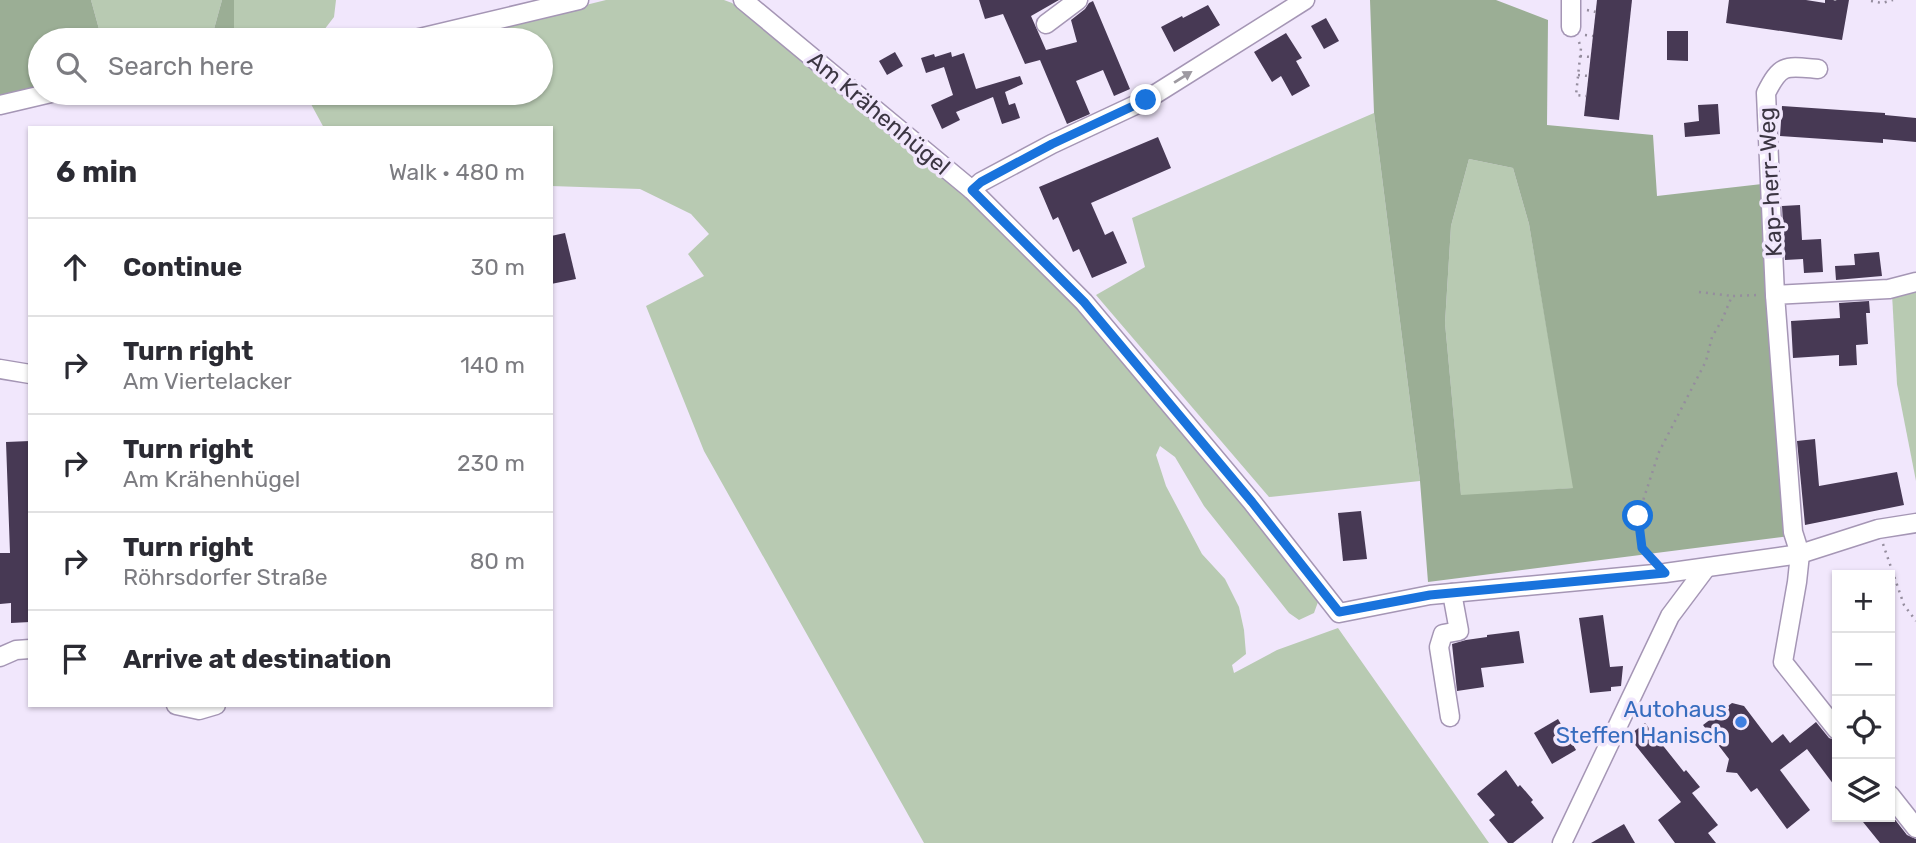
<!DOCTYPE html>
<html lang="en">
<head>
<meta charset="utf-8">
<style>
  :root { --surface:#fff; --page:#f2f2f3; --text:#2b2b33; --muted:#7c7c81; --line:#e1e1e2 }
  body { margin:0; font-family:Rubik,sans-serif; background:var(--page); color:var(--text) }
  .controls { position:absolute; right:21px; bottom:21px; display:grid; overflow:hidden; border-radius:0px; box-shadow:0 2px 5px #0004 }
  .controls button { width:63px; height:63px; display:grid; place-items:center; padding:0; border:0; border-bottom:2px solid var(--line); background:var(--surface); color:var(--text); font:35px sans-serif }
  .stop { position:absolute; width:21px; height:21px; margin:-16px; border:5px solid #1973dc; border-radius:50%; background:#fff }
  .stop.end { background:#1973dc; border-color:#fff; box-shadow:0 2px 7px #0008 }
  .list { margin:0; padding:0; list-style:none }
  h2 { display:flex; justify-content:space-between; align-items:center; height:91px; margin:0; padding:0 28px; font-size:30px }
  h2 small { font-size:23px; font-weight:400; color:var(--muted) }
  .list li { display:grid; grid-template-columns:46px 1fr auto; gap:21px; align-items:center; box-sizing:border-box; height:98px; padding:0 28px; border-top:2px solid var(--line) }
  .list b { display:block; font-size:26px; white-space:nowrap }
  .list p { margin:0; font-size:23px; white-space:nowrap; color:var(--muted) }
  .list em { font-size:23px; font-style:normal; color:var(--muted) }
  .icon { flex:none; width:38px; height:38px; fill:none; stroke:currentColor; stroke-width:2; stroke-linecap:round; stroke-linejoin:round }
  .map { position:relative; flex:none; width:1916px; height:843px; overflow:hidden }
  .search { position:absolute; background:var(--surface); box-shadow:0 2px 5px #0004; left:28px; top:28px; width:525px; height:77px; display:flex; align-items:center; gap:18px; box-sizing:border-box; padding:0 24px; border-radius:38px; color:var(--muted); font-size:26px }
  .panel { position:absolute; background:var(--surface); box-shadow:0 2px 5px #0004; left:28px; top:126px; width:525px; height:581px; border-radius:0px }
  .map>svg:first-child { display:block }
  .green { fill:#b8cab2 }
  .forest { fill:#9bae95; fill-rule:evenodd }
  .building { fill:#473954 }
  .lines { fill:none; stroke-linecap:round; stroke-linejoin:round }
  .minor-casing { stroke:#a596b5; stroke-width:21 }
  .path { stroke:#958d9e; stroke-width:2.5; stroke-dasharray:2 5; stroke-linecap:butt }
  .minor { stroke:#fff; stroke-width:18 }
  .oneway { fill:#9e9aa1 }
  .route { stroke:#1973dc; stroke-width:9 }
  .shop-dot { fill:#3f7fe0; stroke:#f1e7fc; stroke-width:2.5 }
  .labels { text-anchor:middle; stroke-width:7; stroke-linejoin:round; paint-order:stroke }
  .street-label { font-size:23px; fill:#3c3643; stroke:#f1e7fc }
  .shop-label { font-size:23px; fill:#366cbe; stroke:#f1e7fc; text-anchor:end }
</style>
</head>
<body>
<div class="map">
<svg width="1916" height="843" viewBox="0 0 1916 843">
  <rect width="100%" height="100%" fill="#f1e7fc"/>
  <g class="green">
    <path d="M91,0H222L211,40H102Z"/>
    <path d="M234,0H336L334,17L324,30L326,40H234Z"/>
    <path d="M606,0H724L732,3L962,194L1028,252L1080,308L1244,506L1318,602L1314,613L1299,620L1289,613L1204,506L1175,457L1160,446L1156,455L1166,486L1202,554L1225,579L1239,607L1244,630L1246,654L1232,665L1234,673L1277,650L1338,628L1489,843H924L704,451L646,306L704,276L688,254L709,234L691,214L640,189L551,186V128H324L305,93H541V40H444Z"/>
    <path d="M1374,113L1420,481L1269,497L1096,295L1145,267L1132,218Z"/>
    <path d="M1469,159L1513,168L1529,224L1574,488L1461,496L1445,323L1451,226Z"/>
    <path d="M1916,292V481L1897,384L1892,294Z"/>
  </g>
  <g class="forest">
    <path d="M0,0H91L102,40H40V89L0,99Z"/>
    <path d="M222,0H234V40H211Z"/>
    <path d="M1370,0H1496L1548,20L1547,125L1653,135L1657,196L1762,184L1790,536L1428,582L1420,481L1374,113ZM1469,159L1513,168L1529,224L1573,488L1461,495L1445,323L1451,226Z"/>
  </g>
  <g class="building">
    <path d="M979,0H1059L1031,16L1046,50L1077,42L1071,20L1085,9L1089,3L1093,1L1130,89L1114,96L1103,70L1076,81L1090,114L1067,124L1040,60L1025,64L1003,14L985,19Z"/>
    <path d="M1597,0H1632L1619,120L1584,116Z"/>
    <path d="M1729,0H1806L1825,3V0H1849L1842,40L1726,23Z"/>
    <path d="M1208,5L1220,25L1174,52L1161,27L1182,16L1183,18Z"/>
    <path d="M1326,18L1339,41L1324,49L1311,26Z"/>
    <path d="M1667,31H1688V61L1667,60Z"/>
    <path d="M1286,33L1302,58L1296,61L1310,86L1292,96L1281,76L1272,82L1254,52Z"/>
    <path d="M895,52L903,66L887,75L879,61Z"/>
    <path d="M951,52L952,57L964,53L976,89L1020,76L1023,84L1005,92L1009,105L1015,103L1020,118L1002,124L993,97L956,112L960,120L942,129L931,105L953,95L944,67L926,73L921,58L934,54L935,57Z"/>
    <path d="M1718,104L1720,134L1685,137L1684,123L1699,121L1698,105Z"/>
    <path d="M1782,106L1885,113V115L1916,118V142L1883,139V143L1780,136Z"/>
    <path d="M1158,137L1171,168L1091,203L1105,235L1113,231L1127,263L1092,278L1079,249L1073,252L1058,217L1053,220L1039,187Z"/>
    <path d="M1800,205L1802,240L1821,239L1823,272L1804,273L1803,259L1785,260L1782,206Z"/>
    <path d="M565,233L576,279L551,284V236Z"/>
    <path d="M1879,252L1882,276L1836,280L1835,266L1855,265L1854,254Z"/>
    <path d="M1869,301L1870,313H1866L1868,344L1856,345L1857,365L1839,366V355L1793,358L1791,321L1840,318L1839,303Z"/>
    <path d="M1815,439L1819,486L1897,472L1904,505L1805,525L1797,441Z"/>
    <path d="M30,441V622L11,623V603L0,604V553H10L6,442Z"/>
    <path d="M1361,511L1367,559L1343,561L1338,513Z"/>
    <path d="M1603,615L1610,667L1623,666L1621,686L1611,687V691L1590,693L1579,618Z"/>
    <path d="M1519,631L1524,663L1481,668L1484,687L1457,691L1452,644L1466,640L1487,637V635Z"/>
    <path d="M1732,703L1744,706L1772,743L1783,734L1790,743L1816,722L1829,738L1837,741V789L1807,749L1780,770L1810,810L1787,829L1757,788L1751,792L1737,773L1726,772L1729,759L1703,725Z"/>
    <path d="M1558,719L1576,750L1552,764L1534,733Z"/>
    <path d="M1645,723L1684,772L1686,770L1700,787L1692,793L1718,825L1708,833L1716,843H1675L1658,820L1681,802L1628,736Z"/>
    <path d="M1506,770L1518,787L1520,785L1533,800L1531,802L1544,818L1513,843H1508L1489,820L1495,815L1477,794Z"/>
    <path d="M1859,817H1893L1907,835L1916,839V843H1880Z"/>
    <path d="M1624,824L1635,843H1591Z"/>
  </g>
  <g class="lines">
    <g class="minor-casing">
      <g id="minor">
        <path d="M743,0L972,190L1084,302L1252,502L1339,613L1430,595L1665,573L1800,554L1878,529L1916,523"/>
        <path d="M1571,0V27"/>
        <path d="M1046,24L1078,0"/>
        <path d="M411,40L579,0"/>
        <path d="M0,105L51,93"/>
        <path d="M972,190L981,182L1052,144L1146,100L1305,0"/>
        <path d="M1775,295L1766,93C1781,63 1786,66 1818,69"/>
        <path d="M0,369L30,374"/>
        <path d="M0,657L16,650L30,649"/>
        <path d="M176,705L199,710L216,705"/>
        <path d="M1450,717L1439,647L1443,634L1459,631L1452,593"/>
        <path d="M1837,730L1783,662L1797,582L1800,554L1793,532L1775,295L1889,289L1916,282"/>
        <path d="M1890,795L1916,828"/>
        <path d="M1562,843L1670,616L1706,568"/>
      </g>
    </g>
    <g class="path">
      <path d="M1835,1V0"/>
      <path d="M1871,1L1882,3L1893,0"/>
      <path d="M1587,10L1596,12"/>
      <path d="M1585,35L1593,36"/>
      <path d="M1579,42L1581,48L1576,95L1586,96"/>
      <path d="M1580,56L1591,57"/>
      <path d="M1578,75L1589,76"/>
      <path d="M1699,292L1732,296"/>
      <path d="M1883,544L1904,605L1916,621"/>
      <path d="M1651,558L1642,548L1638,516L1659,452L1706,361L1712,337L1722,320L1732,296L1758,295"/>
    </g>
    <use href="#minor" class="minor"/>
  </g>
  <defs><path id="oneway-solid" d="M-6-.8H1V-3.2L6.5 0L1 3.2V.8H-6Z" transform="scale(1.75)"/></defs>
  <use class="oneway" href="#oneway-solid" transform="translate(1183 77) rotate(-32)"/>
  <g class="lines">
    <path class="route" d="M1146,100L1052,144L981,182L972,190L1084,302L1252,502L1339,612L1430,595L1665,573L1642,548L1638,516"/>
  </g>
  <circle class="shop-dot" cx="1741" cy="722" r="7"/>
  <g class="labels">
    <g class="street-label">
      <text transform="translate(879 113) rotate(40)" y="8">Am Krähenhügel</text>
      <text transform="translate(1770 182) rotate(-93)" y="8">Kap-herr-Weg</text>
    </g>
    <g class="shop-label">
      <text x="1727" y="717">Autohaus<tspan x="1727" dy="26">Steffen Hanisch</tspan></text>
    </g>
  </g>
</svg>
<div class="controls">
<button>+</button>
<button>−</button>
<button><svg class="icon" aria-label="locate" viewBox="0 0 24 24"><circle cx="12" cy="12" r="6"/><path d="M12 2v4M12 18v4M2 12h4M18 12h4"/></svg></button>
<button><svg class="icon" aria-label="layers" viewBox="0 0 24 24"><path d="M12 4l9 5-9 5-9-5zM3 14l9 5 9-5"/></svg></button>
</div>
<div class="stop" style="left:1638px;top:516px"></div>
<div class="stop end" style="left:1146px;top:100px"></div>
<div class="search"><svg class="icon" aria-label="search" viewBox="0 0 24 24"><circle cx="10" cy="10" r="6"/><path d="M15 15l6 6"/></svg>Search here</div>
<section class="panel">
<h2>6 min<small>Walk · 480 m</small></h2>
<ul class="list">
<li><svg class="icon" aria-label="ahead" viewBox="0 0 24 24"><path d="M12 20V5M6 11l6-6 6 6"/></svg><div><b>Continue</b></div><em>30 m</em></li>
<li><svg class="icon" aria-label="right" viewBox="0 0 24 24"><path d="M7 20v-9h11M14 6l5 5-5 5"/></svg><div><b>Turn right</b><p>Am Viertelacker</p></div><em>140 m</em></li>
<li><svg class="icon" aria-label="right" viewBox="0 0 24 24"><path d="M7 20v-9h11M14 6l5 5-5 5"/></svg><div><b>Turn right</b><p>Am Krähenhügel</p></div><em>230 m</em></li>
<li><svg class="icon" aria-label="right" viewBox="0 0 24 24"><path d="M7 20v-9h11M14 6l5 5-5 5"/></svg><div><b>Turn right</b><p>Röhrsdorfer Straße</p></div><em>80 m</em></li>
<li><svg class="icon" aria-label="arrive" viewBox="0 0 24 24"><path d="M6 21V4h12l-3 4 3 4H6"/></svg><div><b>Arrive at destination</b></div></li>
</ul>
</section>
</div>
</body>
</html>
